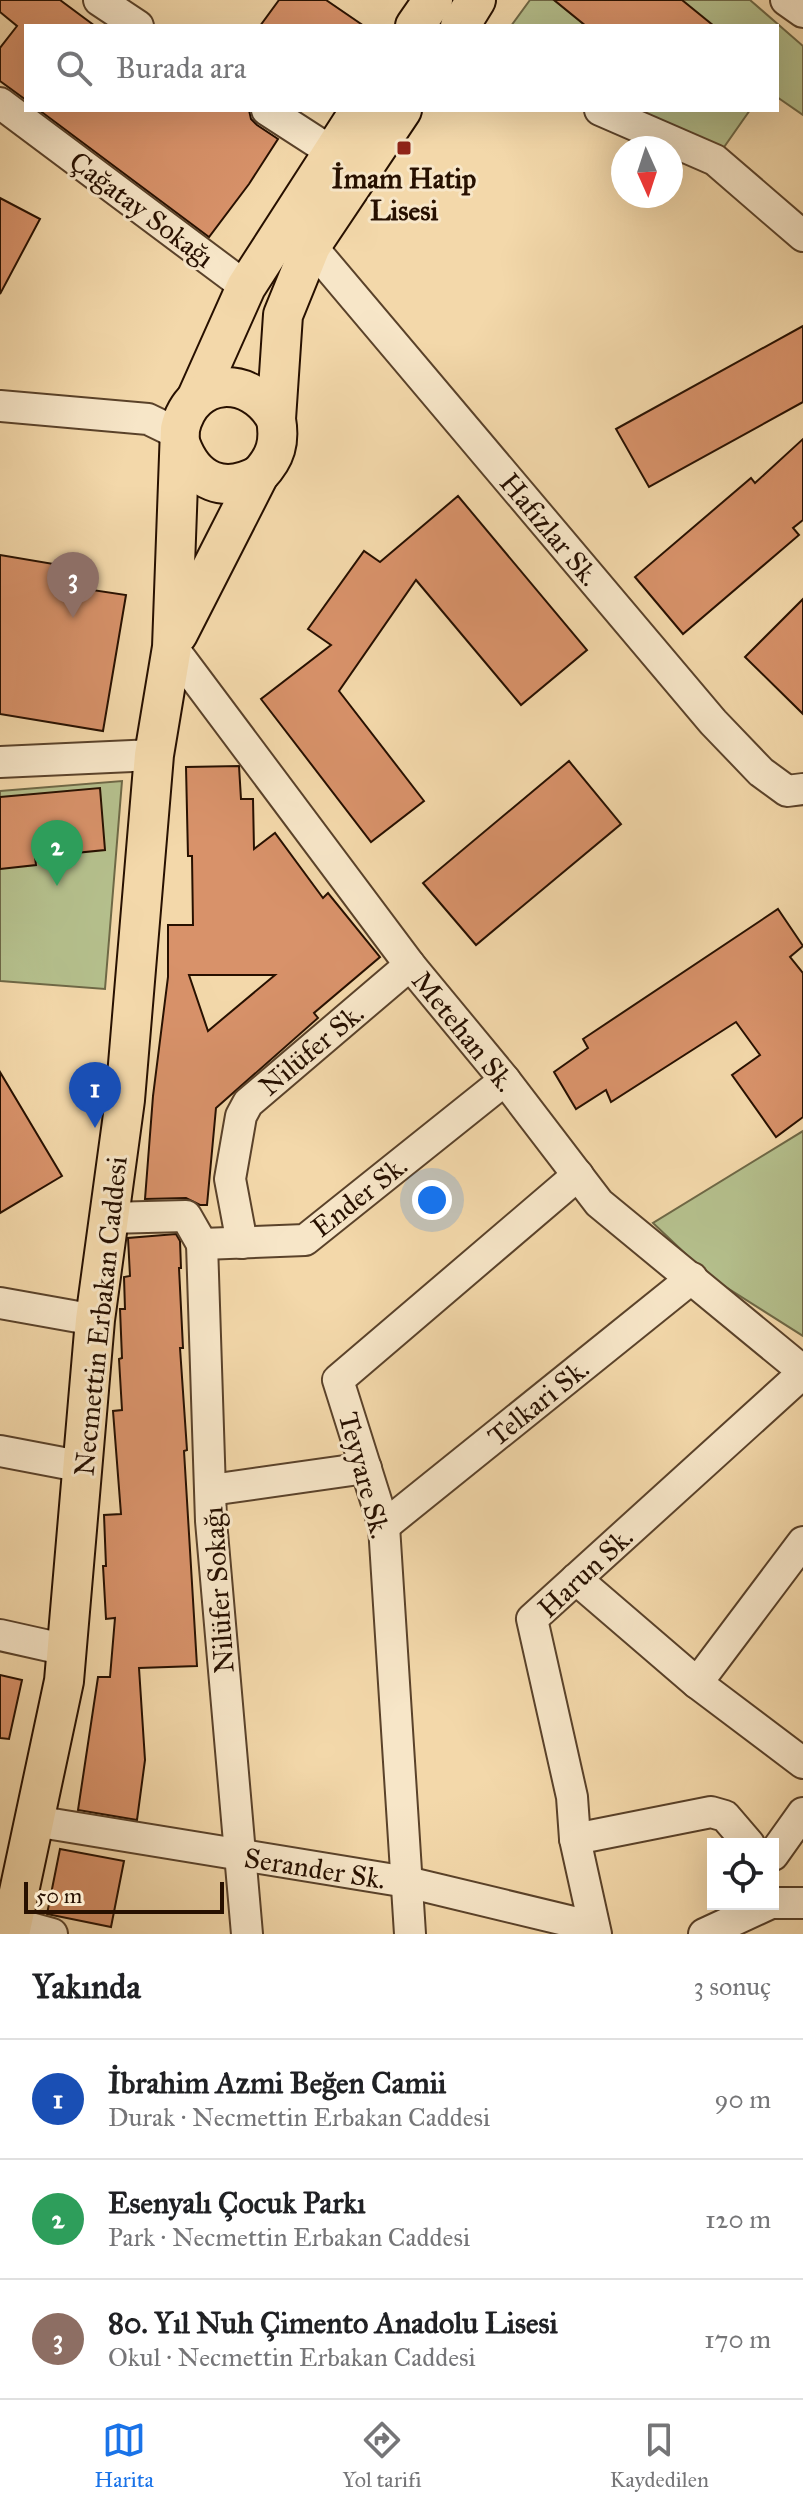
<!DOCTYPE html>
<html lang="tr">
<head>
<meta charset="utf-8">
<style>
  :root { --surface:#fff; --page:#f6f6f6; --text:#202124; --muted:#757577; --line:#e0e0e0; --accent:#1a73e8 }
  body { margin:0; font-family:"IM FELL Great Primer",serif; background:var(--page); color:var(--text) }
  .controls { position:absolute; right:24px; bottom:24px; display:grid; overflow:hidden; border-radius:0px; box-shadow:0 8px 32px #0002 }
  .controls button { width:72px; height:72px; display:grid; place-items:center; padding:0; border:0; border-bottom:2px solid var(--line); background:var(--surface); color:var(--text); font:40px sans-serif }
  .compass { position:absolute; left:611px; top:136px; width:72px; height:72px; border-radius:50%; background:var(--surface); box-shadow:0 8px 32px #0002; rotate:177deg }
  .scale { position:absolute; left:24px; bottom:20px; width:200px; box-sizing:border-box; padding-left:8px; border:4px solid #271000; border-top:0; font-size:22px; line-height:28px; white-space:nowrap; color:#271000; -webkit-text-stroke:6px #f7e6c8; paint-order:stroke }
  .you { position:absolute; left:432px; top:1200px; width:28px; height:28px; margin:-20px; border:6px solid #fff; border-radius:50%; background:#1a73e8; box-shadow:0 0 0 12px #1a73e833 }
  .badge { display:grid; place-items:center; width:52px; height:52px; border-radius:50%; background:var(--accent); color:#fff; font-size:26px; font-weight:700 }
  .pin { position:absolute; translate:-50% -66px; filter:drop-shadow(0 2px 4px #0008) }
  .pin::after { content:''; position:absolute; top:42px; width:28px; height:24px; background:inherit; clip-path:polygon(0 0,100% 0,50% 100%) }
  .list { margin:0; padding:0; list-style:none }
  h2 { display:flex; justify-content:space-between; align-items:center; height:104px; margin:0; padding:0 32px; font-size:34px }
  h2 small { font-size:26px; font-weight:400; color:var(--muted) }
  .list li { display:grid; grid-template-columns:52px 1fr auto; gap:24px; align-items:center; box-sizing:border-box; height:120px; padding:0 32px; border-top:2px solid var(--line) }
  .list b { display:block; font-size:30px; white-space:nowrap }
  .list p { margin:0; font-size:26px; white-space:nowrap; color:var(--muted) }
  .list em { font-size:26px; font-style:normal; color:var(--muted) }
  .icon { flex:none; width:44px; height:44px; fill:none; stroke:currentColor; stroke-width:2; stroke-linecap:round; stroke-linejoin:round }
  .map { position:relative; flex:none; width:803px; height:1934px; overflow:hidden }
  .search { position:absolute; background:var(--surface); box-shadow:0 8px 32px #0002; left:24px; right:24px; top:24px; height:88px; display:flex; align-items:center; gap:20px; box-sizing:border-box; padding:0 28px; border-radius:0px; color:var(--muted); font-size:30px }
  .sheet { height:464px; background:var(--surface) }
  nav { display:flex; justify-content:space-around; align-items:center; box-sizing:border-box; height:112px; border-top:2px solid var(--line); background:var(--surface); font-size:22px; color:var(--muted) }
  nav a { display:grid; justify-items:center; gap:4px }
  nav .on { color:var(--accent) }
  .map>svg:first-child { display:block }
  .green { fill:#b5c08d; stroke:#6e6846; stroke-width:2 }
  .building { fill:#d8926a; stroke:#271000; stroke-width:2; fill-rule:evenodd }
  .lines { fill:none; stroke-linecap:round; stroke-linejoin:round }
  .minor-casing { stroke:#5a422a; stroke-width:34 }
  .major-casing { stroke:#271000; stroke-width:42 }
  .minor { stroke:#f7e6c8; stroke-width:30 }
  .major { stroke:#f3d8aa; stroke-width:38 }
  .poi-dot { fill:#8f2418; stroke:#f7e6c8; stroke-width:3 }
  .labels { text-anchor:middle; stroke-width:6; stroke-linejoin:round; paint-order:stroke }
  .poi-label { font-size:28px; font-weight:bold; fill:#271000; stroke:#f7e6c8 }
  .street-label { font-size:28px; fill:#271000; stroke:#f7e6c8 }
</style>
</head>
<body>
<div class="map">
<svg width="803" height="1934" viewBox="0 0 803 1934">
  <rect width="100%" height="100%" fill="#f3d8aa"/>
  <filter id="stains"><feTurbulence type="fractalNoise" baseFrequency=".0025" numOctaves="4"/><feColorMatrix values="0 0 0 0 .2 0 0 0 0 .09 0 0 0 0 .02 0 0 0 .5 -.17"/></filter>
  <radialGradient id="worn" r=".72"><stop offset=".6" stop-color="#630" stop-opacity="0"/><stop offset="1" stop-color="#630" stop-opacity=".3"/></radialGradient>
  <g class="green">
    <path d="M530,0H554L586,26H511Z"/>
    <path d="M682,0H750L803,46V115L777,97V26H705Z"/>
    <path d="M637,110H750L722,150Z"/>
    <path d="M122,781L105,989L0,981V791Z"/>
    <path d="M803,1131V1336L710,1277L653,1223Z"/>
  </g>
  <g class="building">
    <path d="M0,0H60L95,26H26V100L0,81V48L17,26L0,12Z"/>
    <path d="M279,0H326L364,26H260Z"/>
    <path d="M554,0H682L714,26H586Z"/>
    <path d="M39,110H249L251,119L257,125L278,139L249,184L209,237Z"/>
    <path d="M0,198L40,219L0,294Z"/>
    <path d="M803,326V402L649,487L616,429Z"/>
    <path d="M803,439V520L793,528L799,535L683,634L635,577L751,478L755,483Z"/>
    <path d="M458,496L587,650L521,705L416,580L339,691L424,801L371,842L261,699L331,645L308,629L364,551L380,562Z"/>
    <path d="M0,555L95,571L92,590L126,595L103,731L0,714Z"/>
    <path d="M803,599V714L745,657Z"/>
    <path d="M569,761L621,824L476,945L423,883Z"/>
    <path d="M239,766L241,799H253L254,849L275,833L323,898L328,893L380,957L314,1013L318,1018L216,1108L207,1205H200L186,1198L145,1199L153,1096L168,977V925H193L192,856H188L186,767ZM189,975H275L208,1031Z"/>
    <path d="M100,788L105,850L35,857L36,865L0,869V797Z"/>
    <path d="M778,909L803,946L790,957L803,973V1117L776,1137L732,1075L760,1055L736,1022L611,1102L606,1090L576,1109L554,1072L588,1048L583,1039Z"/>
    <path d="M0,1072L62,1176L0,1213Z"/>
    <path d="M176,1234L180,1241L181,1268H179L183,1348H180L187,1450L184,1451L197,1666L139,1668L145,1760L137,1820L78,1810L98,1677H110L115,1618L106,1619L103,1566H106L104,1515L121,1514L113,1411L122,1410L119,1359L122,1358L120,1309H125L124,1277L130,1276L128,1238Z"/>
    <path d="M0,1675L22,1680L9,1739L0,1738Z"/>
    <path d="M60,1849L124,1861L111,1927L47,1914Z"/>
  </g>
  <g class="lines">
    <g class="minor-casing">
      <g id="minor">
        <path d="M99,0L138,26"/>
        <path d="M786,0L803,12"/>
        <path d="M0,103L246,287"/>
        <path d="M267,110L332,152"/>
        <path d="M600,110L715,160L803,236"/>
        <path d="M311,246L713,722L761,772L787,791L803,789"/>
        <path d="M0,406L148,419L181,435"/>
        <path d="M172,647L410,965L505,1080L599,1203L803,1371"/>
        <path d="M0,762L154,755"/>
        <path d="M108,1218L186,1216L202,1244L305,1240L505,1080"/>
        <path d="M242,1243L230,1179L241,1116L248,1103L410,965"/>
        <path d="M202,1244L211,1521L247,1934"/>
        <path d="M0,1303L95,1320"/>
        <path d="M0,1451L84,1467"/>
        <path d="M211,1490L366,1468"/>
        <path d="M384,1526L692,1278"/>
        <path d="M576,1579L697,1683L803,1542"/>
        <path d="M0,1635L67,1650"/>
        <path d="M697,1683L803,1763"/>
        <path d="M34,1821L407,1882L594,1927"/>
        <path d="M575,1839L711,1812L725,1816L749,1844"/>
        <path d="M773,1855L803,1813"/>
        <path d="M773,1903H803"/>
        <path d="M12,1923L52,1934"/>
        <path d="M410,1934L384,1526L338,1380L578,1175"/>
        <path d="M596,1934L575,1839L572,1797L532,1619L803,1373"/>
        <path d="M704,1934L769,1904"/>
      </g>
    </g>
    <g class="major-casing">
      <g id="major">
        <path d="M415,26L433,0"/>
        <path d="M460,26L476,0"/>
        <path d="M196,399L246,287L360,110"/>
        <path d="M181,445C195,482 224,494 259,475"/>
        <path d="M178,634L259,475C276,457 280,442 276,419L283,315L311,246L402,110"/>
        <path d="M10,1934L64,1681L95,1320L125,1100L154,755L172,647L180,429C192,376 251,374 276,419"/>
      </g>
    </g>
    <use href="#minor" class="minor"/>
    <use href="#major" class="major"/>
  </g>
  <rect class="poi-dot" x="396" y="140" width="16" height="16" rx="4"/>
  <g class="labels">
    <g class="poi-label">
      <text x="404" y="188">İmam Hatip<tspan x="404" dy="32">Lisesi</tspan></text>
    </g>
    <g class="street-label">
      <text transform="translate(142 209) rotate(37)" y="10">Çağatay Sokağı</text>
      <text transform="translate(550 529) rotate(50)" y="10">Hafızlar Sk.</text>
      <text transform="translate(464 1031) rotate(51)" y="10">Metehan Sk.</text>
      <text transform="translate(311 1049) rotate(-40)" y="10">Nilüfer Sk.</text>
      <text transform="translate(359 1196) rotate(-38)" y="10">Ender Sk.</text>
      <text transform="translate(100 1316) rotate(-84)" y="10">Necmettin Erbakan Caddesi</text>
      <text transform="translate(538 1402) rotate(-39)" y="10">Telkari Sk.</text>
      <text transform="translate(365 1475) rotate(75)" y="10">Teyyare Sk.</text>
      <text transform="translate(585 1572) rotate(-43)" y="10">Harun Sk.</text>
      <text transform="translate(218 1590) rotate(-94)" y="10">Nilüfer Sokağı</text>
      <text transform="translate(315 1868) rotate(9)" y="10">Serander Sk.</text>
    </g>
  </g>
  <rect width="100%" height="100%" filter="url(#stains)"/>
  <rect width="100%" height="100%" fill="url(#worn)"/>
</svg>
<div class="controls">
<button><svg class="icon" aria-label="locate" viewBox="0 0 24 24"><circle cx="12" cy="12" r="6"/><path d="M12 2v4M12 18v4M2 12h4M18 12h4"/></svg></button>
</div>
<svg class="compass" viewBox="-18 -18 36 36"><path d="M0-13l5 13h-10z" fill="#e53935"/><path d="M0 13l5-13h-10z" fill="#757577"/></svg>
<div class="scale">50 m</div>
<div class="you"></div>
<div class="pin badge" style="left:95px;top:1128px;background:#1a4fb4">1</div>
<div class="pin badge" style="left:57px;top:886px;background:#2e9e5b">2</div>
<div class="pin badge" style="left:73px;top:618px;background:#8d6e63">3</div>
<div class="search"><svg class="icon" aria-label="search" viewBox="0 0 24 24"><circle cx="10" cy="10" r="6"/><path d="M15 15l6 6"/></svg>Burada ara</div>
</div>
<section class="sheet">
<h2>Yakında<small>3 sonuç</small></h2>
<ul class="list">
<li><span class="badge" style="background:#1a4fb4">1</span><div><b>İbrahim Azmi Beğen Camii</b><p>Durak · Necmettin Erbakan Caddesi</p></div><em>90 m</em></li>
<li><span class="badge" style="background:#2e9e5b">2</span><div><b>Esenyalı Çocuk Parkı</b><p>Park · Necmettin Erbakan Caddesi</p></div><em>120 m</em></li>
<li><span class="badge" style="background:#8d6e63">3</span><div><b>80. Yıl Nuh Çimento Anadolu Lisesi</b><p>Okul · Necmettin Erbakan Caddesi</p></div><em>170 m</em></li>
</ul>
</section>
<nav>
<a class="on"><svg class="icon" aria-label="map" viewBox="0 0 24 24"><path d="M3 6l6-2 6 2 6-2v14l-6 2-6-2-6 2zM9 4v14M15 6v14"/></svg>Harita</a>
<a><svg class="icon" aria-label="directions" viewBox="0 0 24 24"><path d="M12 3l9 9-9 9-9-9zM9 14v-3h6M13 9l2 2-2 2"/></svg>Yol tarifi</a>
<a><svg class="icon" aria-label="saved" viewBox="0 0 24 24"><path d="M7 4h10v16l-5-4-5 4z"/></svg>Kaydedilen</a>
</nav>
</body>
</html>
